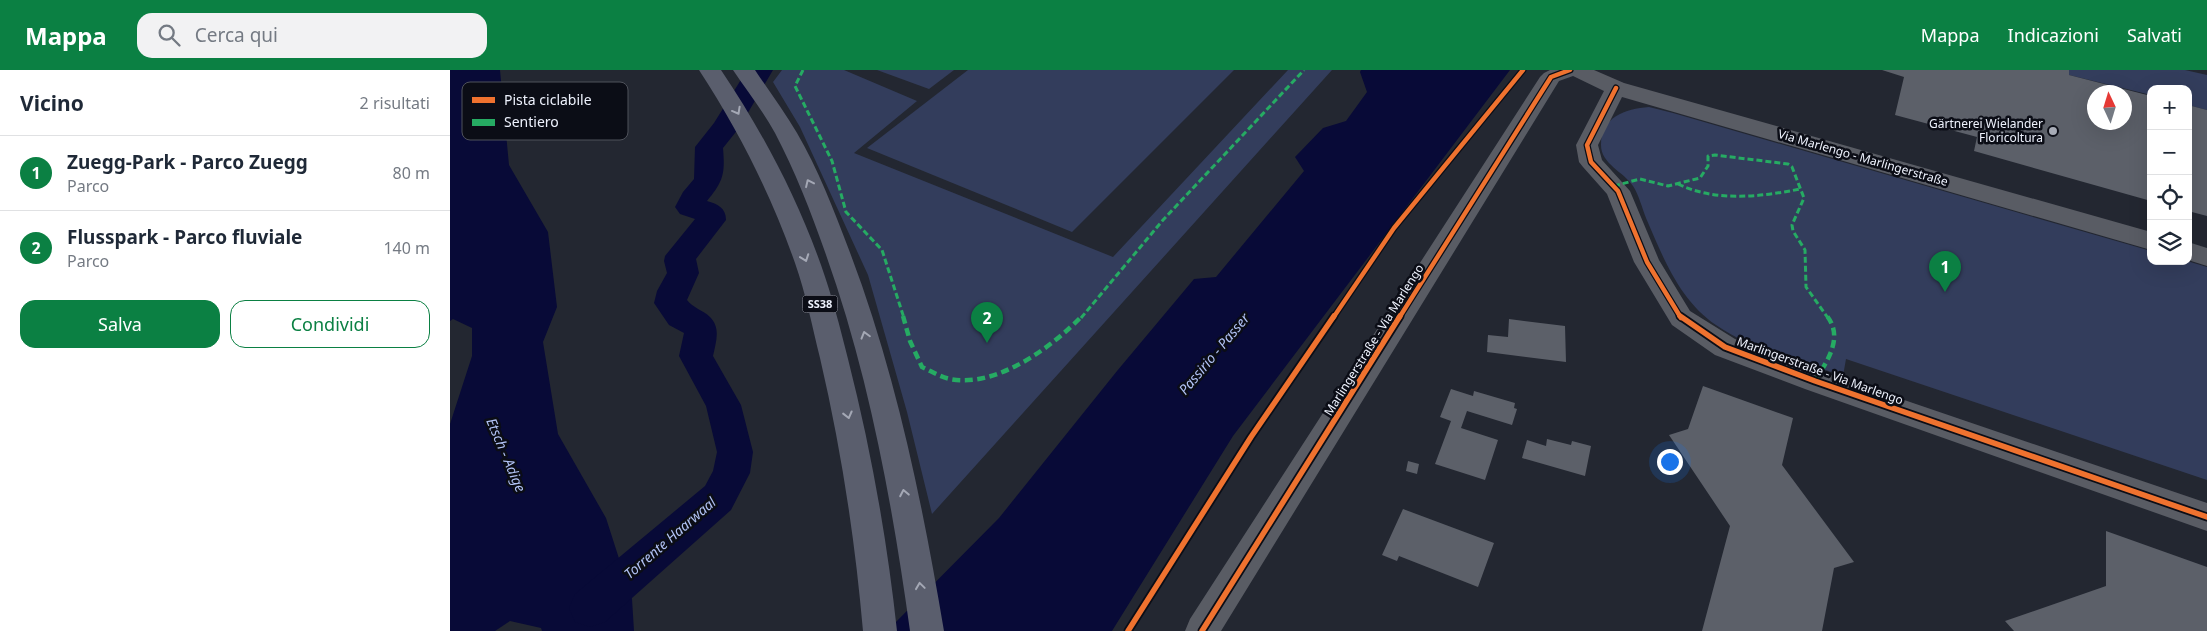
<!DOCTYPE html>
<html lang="it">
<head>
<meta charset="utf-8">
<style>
  :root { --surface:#fff; --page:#f2f2f3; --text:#1f2937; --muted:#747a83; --line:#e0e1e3; --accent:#0b8043 }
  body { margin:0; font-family:"Noto Sans",sans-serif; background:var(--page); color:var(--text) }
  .controls { position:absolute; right:15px; top:15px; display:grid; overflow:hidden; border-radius:10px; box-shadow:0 5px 20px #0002 }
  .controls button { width:45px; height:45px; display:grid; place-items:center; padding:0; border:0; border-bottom:1px solid var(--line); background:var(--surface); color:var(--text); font:25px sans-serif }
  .compass { position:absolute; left:1637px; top:15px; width:45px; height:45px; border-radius:50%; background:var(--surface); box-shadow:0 5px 20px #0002; rotate:356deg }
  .you { position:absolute; left:1219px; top:391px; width:18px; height:18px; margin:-12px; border:4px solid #fff; border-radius:50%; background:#1a73e8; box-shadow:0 0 0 8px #1a73e833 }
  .badge { display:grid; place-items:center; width:32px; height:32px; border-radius:50%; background:var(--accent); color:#fff; font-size:16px; font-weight:700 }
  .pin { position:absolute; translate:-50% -41px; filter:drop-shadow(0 1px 2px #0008) }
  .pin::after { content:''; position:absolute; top:26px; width:18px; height:15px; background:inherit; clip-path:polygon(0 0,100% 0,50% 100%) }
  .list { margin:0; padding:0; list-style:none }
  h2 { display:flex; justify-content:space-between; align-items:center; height:65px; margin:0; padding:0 20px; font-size:21px }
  h2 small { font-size:16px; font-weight:400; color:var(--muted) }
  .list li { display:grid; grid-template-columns:32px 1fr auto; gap:15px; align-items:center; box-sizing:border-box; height:75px; padding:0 20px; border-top:1px solid var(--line) }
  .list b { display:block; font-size:19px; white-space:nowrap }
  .list p { margin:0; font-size:16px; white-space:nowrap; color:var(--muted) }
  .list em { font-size:16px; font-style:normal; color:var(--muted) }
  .actions { display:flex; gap:10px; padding:15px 20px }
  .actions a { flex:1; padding:11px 0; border:1px solid var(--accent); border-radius:15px; text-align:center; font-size:18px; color:var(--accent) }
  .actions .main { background:var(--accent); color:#fff }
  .icon { flex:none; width:28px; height:28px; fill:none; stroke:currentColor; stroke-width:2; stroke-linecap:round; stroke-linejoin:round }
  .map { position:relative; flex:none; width:1757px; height:561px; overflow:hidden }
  header { display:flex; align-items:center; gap:30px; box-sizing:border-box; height:70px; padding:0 25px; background:var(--accent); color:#fff }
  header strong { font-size:24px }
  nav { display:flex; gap:28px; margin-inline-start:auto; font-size:18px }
  .search { width:350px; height:45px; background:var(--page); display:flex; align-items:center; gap:12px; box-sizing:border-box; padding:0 18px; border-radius:15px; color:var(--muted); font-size:19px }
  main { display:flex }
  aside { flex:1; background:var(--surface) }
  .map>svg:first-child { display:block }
  .green { fill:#333d5c }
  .water { fill:#080a37 }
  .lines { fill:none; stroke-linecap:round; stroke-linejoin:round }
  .canal { fill:#080a37; fill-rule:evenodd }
  .building { fill:#5c6069; fill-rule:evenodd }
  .minor { fill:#595c64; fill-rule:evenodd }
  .highway { fill:#5a5e6d; fill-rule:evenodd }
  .quiet-far1 { stroke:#26ab63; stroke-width:3; stroke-dasharray:6 3; stroke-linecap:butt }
  .quiet { stroke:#26ab63; stroke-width:4.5; stroke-dasharray:8 4.5; stroke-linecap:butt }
  .cycleway-far1-casing { stroke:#0b0d16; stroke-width:7 }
  .cycleway-casing { stroke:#0b0d16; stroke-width:9 }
  .cycleway-far1 { stroke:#ef722f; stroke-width:4.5 }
  .cycleway { stroke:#ef722f; stroke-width:5.5 }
  .oneway { stroke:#a4a8b5 }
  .poi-dot { fill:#a7abb6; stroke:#0b0d16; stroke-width:2 }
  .labels { text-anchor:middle; stroke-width:5; stroke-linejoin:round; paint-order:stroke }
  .shield { fill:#0b0d16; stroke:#aaadb8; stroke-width:1 }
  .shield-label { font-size:11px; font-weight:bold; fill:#eef2fd }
  .poi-label { font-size:12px; fill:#eef2fd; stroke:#0b0d16; text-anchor:end }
  .street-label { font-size:12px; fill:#eef2fd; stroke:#0b0d16 }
  .water-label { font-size:14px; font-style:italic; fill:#b1c2f4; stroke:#0b0d16 }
  .key { fill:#0b0d16; stroke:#4f525b; stroke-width:1 }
  .key-label { font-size:14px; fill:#eef2fd }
</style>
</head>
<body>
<header>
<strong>Mappa</strong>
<div class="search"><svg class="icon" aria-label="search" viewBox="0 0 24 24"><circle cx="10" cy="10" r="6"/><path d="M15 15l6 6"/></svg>Cerca qui</div>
<nav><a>Mappa</a><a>Indicazioni</a><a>Salvati</a></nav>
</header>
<main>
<aside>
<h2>Vicino<small>2 risultati</small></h2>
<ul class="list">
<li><span class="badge">1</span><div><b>Zuegg-Park - Parco Zuegg</b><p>Parco</p></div><em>80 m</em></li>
<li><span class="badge">2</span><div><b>Flusspark - Parco fluviale</b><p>Parco</p></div><em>140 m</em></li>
</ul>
<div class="actions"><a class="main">Salva</a><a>Condividi</a></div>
</aside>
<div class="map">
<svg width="1757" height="561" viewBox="0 0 1757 561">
  <rect width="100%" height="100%" fill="#232731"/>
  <g class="green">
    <path d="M332,0H394L467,31L404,83L663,187L838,0H882L482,444L457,342L418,205L350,57L323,12Z"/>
    <path d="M427,0H504L479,19Z"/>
    <path d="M518,0H784L622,162L417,78Z"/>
    <path d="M1619,0H1735L1757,5V40L1738,35V19H1701V25L1619,5Z"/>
    <path d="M1199,37L1223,43L1701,181V191H1737L1757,197V410L1396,289L1393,306C1351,291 1303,281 1266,255C1229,230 1213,187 1196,148C1192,138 1189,125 1183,116C1174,102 1151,94 1151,75C1151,47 1175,39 1199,37Z"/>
  </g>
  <g class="water">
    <path d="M0,0H50L59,95L98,162L107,237L93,272L108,364L156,448L182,529L184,561H92L91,558L60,551L45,561H0V354L22,286V258L3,249L0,251Z"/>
    <path d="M911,0H1060L783,366L662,561H437L549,448L667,301L744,209L766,207L854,101L845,87L873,58L896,51L917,22L910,2Z"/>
  </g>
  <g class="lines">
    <path class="canal" d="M297,0H323L289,58L273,78C275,103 274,111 257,131C268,134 276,138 276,150L246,189L249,203L237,230C243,238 253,240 260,247C271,258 266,272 263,286L291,335L303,382L300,403L281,440L155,552L140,557L125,552L119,538L125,524L255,416L263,401L267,382L256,336L229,286L234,263L219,255L204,233L207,221L217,203L214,191L215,186L245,149L230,144L225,137L233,122L244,109L245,77L264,53Z"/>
  </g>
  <g class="building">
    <path d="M1432,0H1619V5L1701,26V131L1524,81L1527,67L1445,45L1454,7ZM1644,22H1674V52H1644Z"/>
    <path d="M1738,35L1757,40V146L1738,141Z"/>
    <path d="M1059,249L1115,256L1116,292L1037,282L1038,265L1058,267Z"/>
    <path d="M1253,316L1343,348L1332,395L1404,492L1384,498L1372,561H1252L1280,456L1219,365L1238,359Z"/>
    <path d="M1001,319L1023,326L1024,321L1065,333L1064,338L1067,339L1062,355L1017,341L1011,358L1048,370L1035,410L985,394L1001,351L990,347Z"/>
    <path d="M1097,369L1121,375L1122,371L1141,376L1135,406L1072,388L1077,370L1096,376Z"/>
    <path d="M958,391L969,394L967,404L956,401Z"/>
    <path d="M953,439L1044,473L1028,517L949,486L947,491L932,485Z"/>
    <path d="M1656,461L1757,497V561H1564L1555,551L1656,516Z"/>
  </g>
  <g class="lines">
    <g class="minor">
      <path d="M1100,0H1144L1174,13L1701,162V180L1172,27L1148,75L1152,90L1180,121L1209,190L1240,241L1285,269L1375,303L1757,433V461L1355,319L1265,285L1222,255L1184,192L1157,124L1133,97L1129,92L1126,75L1154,21L1123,6L1109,11L771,561H735L740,549L1090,7L1094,3Z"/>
      <path d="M1738,172L1757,178V196L1738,190Z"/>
    </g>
    <g class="highway">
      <path d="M249,0H271C312,61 346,125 371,195C382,226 390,257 398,289C421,379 437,469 447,561H413C405,469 391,378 370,288C362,256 356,224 345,193C321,125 289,61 249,0Z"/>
      <path d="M283,0H305C319,21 334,41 347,63C368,99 384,140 399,180C446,303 472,431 494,561H460C442,432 419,305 375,182C361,142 345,101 325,63C313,41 297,21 283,0Z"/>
    </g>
    <g class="quiet-far1">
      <path d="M353,0L345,16L382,91L396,142L432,180L454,248"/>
      <path d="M1228,114C1265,132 1310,127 1350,119"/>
      <path d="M1164,116L1190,109L1218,116L1250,108L1258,96V86L1265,85L1338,94L1342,97L1354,128L1342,155L1343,161L1355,180L1356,217L1378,248"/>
      <path d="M631,248L713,150L854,0"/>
    </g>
    <g class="quiet">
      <path d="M453,246L460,271L472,297C481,301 490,307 500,309C547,318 602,277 632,246"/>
      <path d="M1365,311C1377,291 1394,268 1377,246"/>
    </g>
    <g class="cycleway-far1-casing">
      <g id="cycleway-far1">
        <path d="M1166,18L1137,75L1141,92L1168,121L1197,192L1231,248"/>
        <path d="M883,248L944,158L1073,0"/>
        <path d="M949,248L1101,7L1120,0"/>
      </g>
    </g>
    <g class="cycleway-casing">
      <g id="cycleway">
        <path d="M1230,246L1275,277L1365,311L1757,447"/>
        <path d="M678,561L801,367L884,246"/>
        <path d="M752,561L950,246"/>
      </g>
    </g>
    <use href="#cycleway-far1" class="cycleway-far1"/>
    <use href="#cycleway" class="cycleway"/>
  </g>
  <defs><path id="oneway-chevron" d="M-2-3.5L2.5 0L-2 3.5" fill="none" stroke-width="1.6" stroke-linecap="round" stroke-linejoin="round" transform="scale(1.25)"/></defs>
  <g class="oneway">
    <use href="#oneway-chevron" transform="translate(287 41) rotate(61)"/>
    <use href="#oneway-chevron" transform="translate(359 113) rotate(-115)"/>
    <use href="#oneway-chevron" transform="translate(355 188) rotate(70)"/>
    <use href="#oneway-chevron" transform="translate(415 265) rotate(-106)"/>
    <use href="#oneway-chevron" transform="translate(398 345) rotate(76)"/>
    <use href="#oneway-chevron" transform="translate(454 423) rotate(-101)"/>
    <use href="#oneway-chevron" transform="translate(470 516) rotate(-98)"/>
  </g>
  <circle class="poi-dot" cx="1603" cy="61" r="5"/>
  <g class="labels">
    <rect class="shield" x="352.5" y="225.5" width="35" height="17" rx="4"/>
    <g class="shield-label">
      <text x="370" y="238">SS38</text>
    </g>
    <g class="poi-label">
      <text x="1593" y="58">Gärtnerei Wielander<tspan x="1593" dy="14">Floricoltura</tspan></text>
    </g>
    <g class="street-label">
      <text transform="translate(1413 88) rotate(16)" y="4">Via Marlengo - Marlingerstraße</text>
      <text transform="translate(924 270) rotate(-58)" y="4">Marlingerstraße - Via Marlengo</text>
      <text transform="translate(1370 301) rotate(20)" y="4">Marlingerstraße - Via Marlengo</text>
    </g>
    <g class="water-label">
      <text transform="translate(764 284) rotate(-50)" y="5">Passirio - Passer</text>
      <text transform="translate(56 385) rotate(67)" y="5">Etsch - Adige</text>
      <text transform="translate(220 468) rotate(-41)" y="5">Torrente Haarwaal</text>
    </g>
  </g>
  <rect x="12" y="12" width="166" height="58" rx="8" class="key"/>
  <rect x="22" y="27" width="23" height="6" fill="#ef722f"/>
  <rect x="22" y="49" width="23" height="7" fill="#26ab63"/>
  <g class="key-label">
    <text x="54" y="35">Pista ciclabile</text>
    <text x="54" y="57">Sentiero</text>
  </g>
</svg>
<div class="controls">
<button>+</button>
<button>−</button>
<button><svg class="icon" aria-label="locate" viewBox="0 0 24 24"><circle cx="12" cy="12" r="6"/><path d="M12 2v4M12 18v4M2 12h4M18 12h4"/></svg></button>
<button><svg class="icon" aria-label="layers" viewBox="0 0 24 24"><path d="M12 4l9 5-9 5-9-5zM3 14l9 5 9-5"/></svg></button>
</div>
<svg class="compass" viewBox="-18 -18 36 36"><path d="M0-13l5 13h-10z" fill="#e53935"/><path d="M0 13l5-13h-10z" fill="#747a83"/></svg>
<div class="you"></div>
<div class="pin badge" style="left:1495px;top:222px">1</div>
<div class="pin badge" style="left:537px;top:273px">2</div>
</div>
</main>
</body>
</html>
